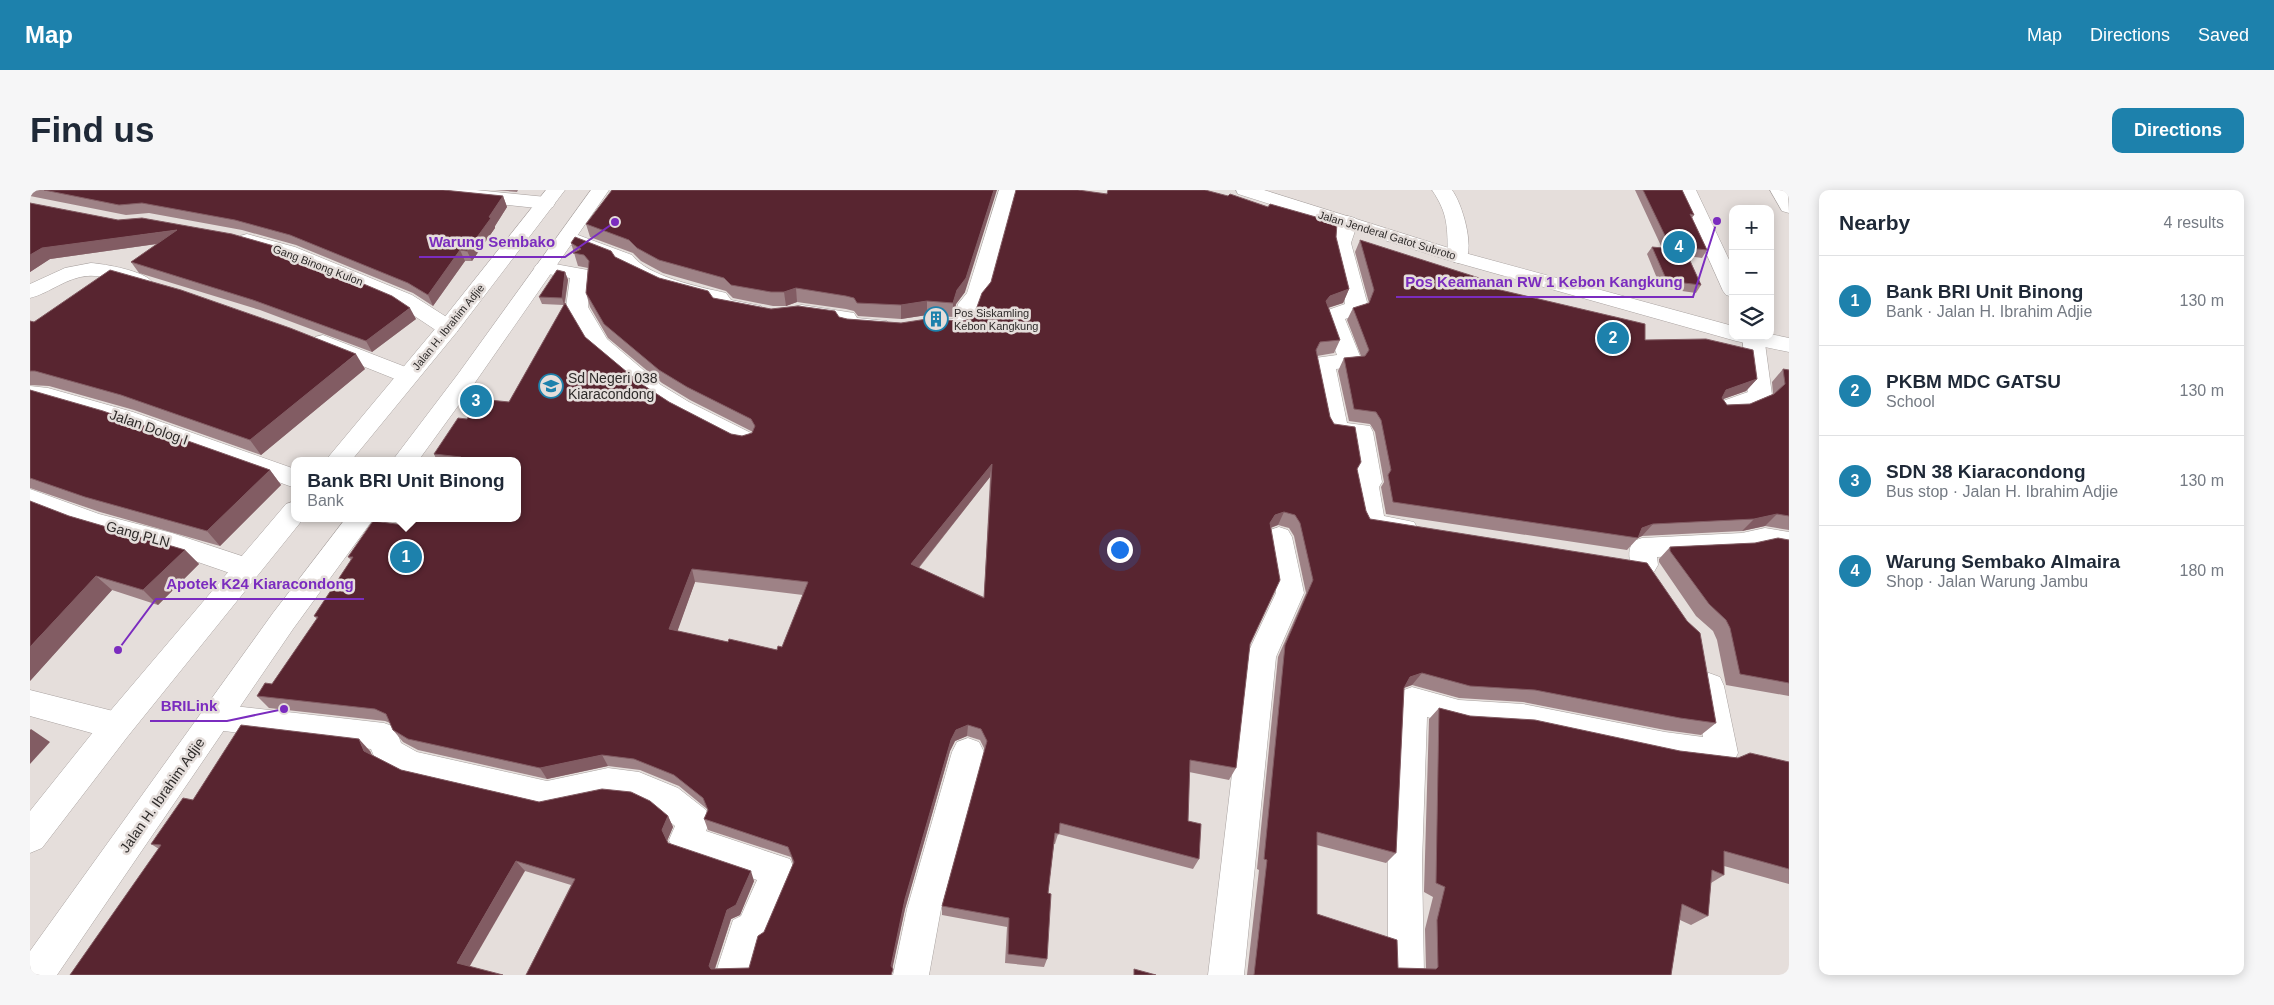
<!DOCTYPE html>
<html lang="en">
<head>
<meta charset="utf-8">
<style>
  :root { --surface:#fff; --page:#f6f6f7; --text:#1f2937; --muted:#747a83; --line:#e0e1e3; --accent:#1d81ac }
  body { margin:0; font-family:Arial,sans-serif; background:var(--page); color:var(--text) }
  .controls { position:absolute; right:15px; top:15px; display:grid; overflow:hidden; border-radius:10px; box-shadow:0 2px 12px #0003 }
  .controls button { width:45px; height:45px; display:grid; place-items:center; padding:0; border:0; border-bottom:1px solid var(--line); background:var(--surface); color:var(--text); font:25px sans-serif }
  .you { position:absolute; left:1089px; top:359px; width:18px; height:18px; margin:-12px; border:4px solid #fff; border-radius:50%; background:#1a73e8; box-shadow:0 0 0 8px #1a73e833 }
  .badge { display:grid; place-items:center; width:32px; height:32px; border-radius:50%; background:var(--accent); color:#fff; font-size:16px; font-weight:700 }
  .pin { position:absolute; translate:-50% -50%; border:2px solid #fff; box-shadow:0 1px 5px #0006 }
  .popup { position:absolute; left:261px; top:267px; width:230px; height:65px; box-sizing:border-box; display:grid; place-content:center; border-radius:10px; background:var(--surface); filter:drop-shadow(0 1px 4px #0005); font-size:16px; white-space:nowrap; color:var(--muted) }
  .popup b { font-size:19px; color:var(--text) }
  .popup::after { content:''; position:absolute; left:50%; top:100%; margin-left:-10px; border:10px solid transparent; border-top-color:var(--surface) }
  .list { margin:0; padding:0; list-style:none }
  h2 { display:flex; justify-content:space-between; align-items:center; height:65px; margin:0; padding:0 20px; font-size:21px }
  h2 small { font-size:16px; font-weight:400; color:var(--muted) }
  .list li { display:grid; grid-template-columns:32px 1fr auto; gap:15px; align-items:center; box-sizing:border-box; height:90px; padding:0 20px; border-top:1px solid var(--line) }
  .list b { display:block; font-size:19px; white-space:nowrap }
  .list p { margin:0; font-size:16px; white-space:nowrap; color:var(--muted) }
  .list em { font-size:16px; font-style:normal; color:var(--muted) }
  .icon { flex:none; width:28px; height:28px; fill:none; stroke:currentColor; stroke-width:2; stroke-linecap:round; stroke-linejoin:round }
  .map { position:relative; flex:none; width:1759px; height:785px; overflow:hidden; border-radius:10px }
  header { display:flex; align-items:center; gap:30px; box-sizing:border-box; height:70px; padding:0 25px; background:var(--accent); color:#fff }
  header strong { font-size:24px }
  nav { display:flex; gap:28px; margin-inline-start:auto; font-size:18px }
  .intro { display:flex; align-items:center; justify-content:space-between; box-sizing:border-box; height:120px; padding:0 30px }
  h1 { margin:0; font-size:35px }
  .button { padding:12px 22px; border-radius:10px; background:var(--accent); color:#fff; font-size:18px; font-weight:700 }
  main { display:flex; gap:30px; padding:0 30px }
  aside { flex:1; background:var(--surface); border-radius:10px; box-shadow:0 2px 12px #0003 }
  .map>svg:first-child { display:block }
  .lines { fill:none; stroke-linecap:round; stroke-linejoin:round }
  .minor-casing { stroke:#a9a2a0; stroke-width:1 }
  .tertiary-casing { stroke:#a9a2a0; stroke-width:1 }
  .primary-casing { stroke:#a9a2a0; stroke-width:1 }
  .minor { fill:#fff; fill-rule:evenodd }
  .tertiary { fill:#fff; fill-rule:evenodd }
  .primary { fill:#fff; fill-rule:evenodd }
  .wall { fill:#9e8286; fill-rule:evenodd }
  .shaded-wall { fill:#825c63 }
  .building { fill:#582530; stroke:#825c63; fill-rule:evenodd }
  .labels { text-anchor:middle; stroke-width:5; stroke-linejoin:round; paint-order:stroke }
  .far-street-label { font-size:11px; fill:#2e2b2a; stroke:#e5dedb }
  .far-poi-label { font-size:11px; fill:#2e2b2a; stroke:#e5dedb; text-anchor:start }
  .poi-label { font-size:14px; fill:#2e2b2a; stroke:#e5dedb; text-anchor:start }
  .street-label { font-size:14px; fill:#2e2b2a; stroke:#e5dedb }
  .leader { fill:none; stroke:#7b2cbf; stroke-width:2 }
  .callout-dot { fill:#7b2cbf; stroke:#e5dedb; stroke-width:2 }
  .callout-label { font-size:15px; text-anchor:middle; font-weight:bold; fill:#7b2cbf; stroke:#e5dedb; stroke-width:5; stroke-linejoin:round; paint-order:stroke }
</style>
</head>
<body>
<header>
<strong>Map</strong>
<nav><a>Map</a><a>Directions</a><a>Saved</a></nav>
</header>
<div class="intro"><h1>Find us</h1><a class="button">Directions</a></div>
<main>
<div class="map">
<svg width="1759" height="785" viewBox="0 0 1759 785">
  <rect width="100%" height="100%" fill="#e5dedb"/>
  <g class="lines">
    <g class="minor-casing">
      <g id="minor">
        <path d="M383,0H446L516,7L523,9L525,13L523,17L516,19L392,6L385,4Z"/>
        <path d="M969,0H987L958,105L949,116L940,141L932,143L894,139L891,134L894,129L902,127L924,129L928,114L937,103Z"/>
        <path d="M1402,0H1422C1432,13 1445,57 1435,71L1428,73L1421,71L1418,67C1417,38 1419,25 1402,0Z"/>
        <path d="M1648,0H1666L1703,78V107L1696,105L1693,101Z"/>
        <path d="M1740,0H1758L1759,23L1752,21Z"/>
        <path d="M1318,26L1325,28L1328,32L1321,53L1337,112L1333,123L1315,129L1332,171L1329,176L1306,179L1317,233L1340,236L1343,242L1352,292L1349,297L1354,326L1384,332L1388,339L1384,346L1375,349L1334,341L1330,334L1322,292L1326,286L1320,249L1298,246L1295,240L1282,173L1285,168L1307,165L1292,126L1295,121L1315,114C1315,83 1290,59 1311,28Z"/>
        <path d="M217,44L265,57L382,105L426,133L429,138L426,143L418,145L410,143L368,115L251,65L210,54L207,50L210,46Z"/>
        <path d="M548,45L602,65C618,87 670,97 696,103L701,110L731,116L734,121L731,126L723,128L686,120L682,113L633,100L590,79L586,73L541,55L538,51L541,47Z"/>
        <path d="M514,72L558,80L561,84L558,117L577,149L631,195L659,212L723,244L726,250L723,256L714,258L705,256L643,224L615,205L561,159L536,117L540,88L507,82L504,78L507,74Z"/>
        <path d="M61,73C75,74 115,81 122,92L119,96C99,101 79,84 58,86C37,87 20,103 0,108V94L35,78Z"/>
        <path d="M772,115L824,123L827,128L857,131L860,136L857,141C843,144 824,142 810,139L807,133L764,127L761,122L764,117Z"/>
        <path d="M293,145L386,181L389,186L386,191L378,193L370,191L285,157L282,152L285,147Z"/>
        <path d="M1712,146H1734L1742,205C1734,218 1701,229 1687,225L1683,219L1687,213L1718,202Z"/>
        <path d="M0,196L18,198L103,222L265,279V298L87,234L17,214L0,212Z"/>
        <path d="M0,299L69,324L142,343L227,371L231,378L227,385L217,389L139,362L55,339L0,318Z"/>
        <path d="M1249,337L1258,340L1262,347L1274,403L1246,467L1214,785H1178L1216,467L1246,403L1236,347L1240,340Z"/>
        <path d="M1735,338L1759,342V362L1735,358L1712,363L1627,367L1628,375L1624,382L1614,386L1604,382C1599,372 1597,361 1603,351L1612,348L1712,343Z"/>
        <path d="M1679,483L1690,487L1694,496L1708,563L1703,573L1692,577L1635,570L1493,540L1429,536L1397,527L1392,672L1394,785H1358V672L1367,510L1371,501L1382,497L1429,510L1493,514L1635,542L1673,547L1664,496L1668,487Z"/>
        <path d="M0,500L87,522L98,526L102,536L98,546L87,550L0,526Z"/>
        <path d="M186,514L354,533L365,537L371,553L387,562L517,591L578,578L609,582L648,598L676,620L680,631L676,641L760,669L765,681L735,750L730,754L721,785H685L703,730L711,726L727,690L644,661L639,650L645,636L626,620L607,611L578,608L517,621L381,589L346,571L341,559L186,540L175,536L171,527L175,518Z"/>
        <path d="M938,548L949,552L954,562L911,719L899,785H863L877,719L922,562L927,552Z"/>
      </g>
    </g>
    <g class="tertiary-casing">
      <path id="tertiary" d="M1206,0H1234L1435,63L1703,136V146H1740V144L1759,148V162L1706,151L1421,71L1208,4Z"/>
    </g>
    <g class="primary-casing">
      <g id="primary">
        <path d="M516,0H535L426,143L321,271H295L410,133Z"/>
        <path d="M561,0H579L444,194L388,271H362L428,184Z"/>
        <path d="M265,311V328H274L98,546L12,658L0,663V621L76,526L256,314Z"/>
        <path d="M316,328H344L263,439L27,785H0V761L243,423Z"/>
      </g>
    </g>
    <use href="#minor" class="minor"/>
    <use href="#tertiary" class="tertiary"/>
    <use href="#primary" class="primary"/>
  </g>
  <g class="wall">
    <path d="M0,0H413L473,6L477,17L465,36V38L442,71H435L403,116L383,103L266,55L212,40L119,23L96,25L0,6Z"/>
    <path d="M465,0H488L487,2Z"/>
    <path d="M1605,0H1652L1664,25L1662,28L1677,60L1672,68L1658,66L1671,95L1666,103L1631,98L1617,64L1622,57L1632,58Z"/>
    <path d="M0,13L386,129L342,162L230,120L109,83L101,72L127,54L20,69L0,82Z"/>
    <path d="M556,34L935,102L926,114L923,127L897,125L871,129L828,126L824,121L816,119L767,112L756,116H743L703,108L696,101L633,83L611,71L603,63L560,47Z"/>
    <path d="M1306,47L1319,99L1313,113L1298,118L1310,150L1304,163L1287,166L1300,227L1327,279L1336,321L1340,329L1686,533L1671,545L1635,540L1493,512L1429,508L1382,495L1374,498L1366,663L1356,673L1287,655V724L1368,778L1396,779L1395,739L1403,707L1394,702L1399,529L1409,518L1440,526L1650,561L1708,568L1759,572V694L1694,676V685L1681,693L1678,726L1661,735L1650,730L1641,785H1217L1229,680L1227,679L1248,467L1276,403L1264,346L1259,338L1248,335L1241,338L1220,454L1206,578L1199,590L1159,582L1158,631L1169,669L1163,679L1028,644L1025,654H1024L1018,703L1017,769L1014,777L975,773L977,737L912,725V716L955,560L950,550L937,546L925,551L920,561L875,719L862,778L496,785L541,695L495,681L40,785L129,659L121,654L163,610L340,561L342,565L371,580L509,612L638,626L643,637L637,651L638,653L724,691L710,725L701,729L685,779L719,778L763,674L761,667L678,640L674,629L678,620L677,619L649,596L610,580L578,576L517,589L388,560L373,552L363,540L360,533L355,531L239,518L227,506L242,494L287,429L284,426L321,370L318,367L382,336L487,271H407L404,264L437,229L479,212L534,115L512,114L509,107L535,82L538,90L535,114L555,147L610,193L639,212L701,244L712,246L722,243L723,242L660,210L632,193L578,148L560,117L556,103L558,78L548,76L541,53L585,67L629,88L683,108L741,119L809,127L817,129L871,133L933,131ZM960,287L954,407L889,378ZM665,392L773,405L752,457L747,460L698,452L647,441Z"/>
    <path d="M1330,50L1466,99L1727,189L1716,201L1693,209L1697,215L1720,214L1743,204L1742,192L1753,179L1759,180V340L1735,336L1712,341L1612,346L1608,348L1597,360L1356,324L1351,297L1354,292L1345,242L1340,234L1319,231L1308,181L1314,168L1331,166L1317,130L1323,118L1339,113L1325,62Z"/>
    <path d="M0,131L4,132L335,179L231,265L104,220L19,196L0,195Z"/>
    <path d="M0,200L240,280L251,295L190,356L70,322L0,298Z"/>
    <path d="M39,326L155,360L169,374L128,415L82,400L0,491Z"/>
    <path d="M1759,350V506L1696,495L1687,450L1683,441L1666,426L1629,372V369L1640,357L1725,353Z"/>
  </g>
  <g class="shaded-wall">
    <path d="M964,0H967L935,102L926,114L923,127V113L927,100Z"/>
    <path d="M473,6L477,17L465,36V38L442,71L437,61Z"/>
    <path d="M147,40L154,50L20,69L0,82V65L12,58Z"/>
    <path d="M430,60L435,71L403,116L398,105Z"/>
    <path d="M535,82L538,90L534,115L532,108Z"/>
    <path d="M766,98L767,112L756,116L754,102Z"/>
    <path d="M1319,99L1313,113L1294,119L1296,111L1300,106Z"/>
    <path d="M897,111V125L871,129V115Z"/>
    <path d="M380,118L386,129L342,162L336,151Z"/>
    <path d="M326,164L335,179L231,265L220,250Z"/>
    <path d="M1727,189L1716,201L1685,212L1696,200Z"/>
    <path d="M962,274L960,287L881,387V374Z"/>
    <path d="M240,280L251,295L190,356L177,341Z"/>
    <path d="M1254,322L1248,335L1239,338L1240,333L1245,325Z"/>
    <path d="M1747,324L1735,336L1712,341L1724,329Z"/>
    <path d="M1623,334L1612,346L1607,348L1612,338Z"/>
    <path d="M155,360L169,374L128,415L113,400Z"/>
    <path d="M662,379L665,392L644,451L639,439Z"/>
    <path d="M66,386L82,400L0,491V457Z"/>
    <path d="M1392,483L1382,495L1370,499L1380,487Z"/>
    <path d="M938,535L937,546L925,551L920,561L875,719L861,785V776L875,709L921,550L926,540Z"/>
    <path d="M1,539L20,552L0,574V540Z"/>
    <path d="M329,549L340,561L345,573L334,561Z"/>
    <path d="M572,565L578,576L517,589L510,578Z"/>
    <path d="M638,626L643,637L637,651L632,640Z"/>
    <path d="M486,671L495,681L437,781L427,773Z"/>
    <path d="M721,681L724,691L710,725L701,729L683,784L679,776L697,720Z"/>
  </g>
  <g class="building">
    <path d="M14,0H413L473,6L459,27L461,28L437,61L430,60L398,105L378,93L260,45L205,30L112,13L89,15Z"/>
    <path d="M582,0H964L936,88L927,100L923,113L897,111L871,115L827,113L824,108L816,106L766,98L754,102H741L701,95L694,88L629,70L607,58L599,50L556,34Z"/>
    <path d="M986,0H1048L1077,4L1078,0H1175L1198,6L1200,4L1238,17L1240,14L1307,33L1306,47L1319,99L1300,106L1296,111L1310,150L1290,152L1286,160L1300,227L1304,234L1325,237L1331,272L1327,279L1336,321L1340,329L1617,373L1657,431L1670,443L1686,533L1650,528L1505,500L1440,496L1392,483L1380,487L1374,498L1366,663L1287,642V724L1367,750L1368,778L1406,779L1408,777L1407,730L1415,697L1406,693L1409,518L1440,526L1505,530L1650,561L1708,568L1720,563L1759,572V679L1694,661V685L1682,680L1678,726L1652,714L1641,785H1224L1237,670L1234,669L1255,455L1283,390L1270,333L1265,325L1254,322L1245,325L1240,333L1250,390L1220,454L1206,578L1160,570L1158,631L1171,634L1169,669L1030,633L1029,644L1025,643L1018,703L1021,704L1017,769L978,764L979,728L912,716L957,551L951,539L938,535L926,540L921,550L875,709L861,776L863,779L861,785H496L545,689L486,671L427,773L473,785H40L131,655L121,654L153,608L163,610L211,535L329,549L334,561L371,580L509,612L572,599L601,602L620,611L638,626L632,640L638,653L721,681L706,715L697,720L679,776L681,779L719,778L728,746L734,742L764,672L758,657L674,629L678,620L673,608L644,585L604,569L572,565L510,578L378,549L363,540L356,524L345,519L227,506L235,493L242,494L288,427L284,426L323,367H318L343,331L382,336L387,328H487V271H428L431,267L404,264L428,228L437,229L450,209L479,212L535,113L555,147L610,193L639,212L701,244L712,246L722,243L725,236L721,229L657,197L629,180L574,134L556,103L559,71L554,65L543,63L551,59L541,53L545,47L581,61L585,67L629,88L678,101L683,108L741,119L768,116L805,121L809,127L817,129L871,133L897,129L933,131L943,128L952,103L961,92ZM962,274L954,408L881,374ZM662,379L778,392L752,457L748,456L747,460L699,449L698,452L639,439Z"/>
    <path d="M1613,0H1652L1664,25L1660,24L1677,60L1640,56Z"/>
    <path d="M0,13L88,30L112,28L202,44L244,56L362,106L380,118L336,151L223,110L101,72L147,40L12,58L0,65Z"/>
    <path d="M1330,50L1468,94L1466,99L1615,134V150L1676,149L1723,160L1727,189L1696,200L1692,208L1697,215L1720,214L1744,204L1755,194L1753,179L1759,180V326L1747,324L1724,329L1623,334L1612,338L1608,348L1363,312L1358,285L1361,280L1351,230L1346,222L1324,219L1314,168L1335,166L1339,160L1323,118L1339,113L1344,100Z"/>
    <path d="M1622,57L1655,60L1671,95L1637,91Z"/>
    <path d="M80,80L151,100L260,138L326,164L220,250L91,205L5,181H0V131L4,132Z"/>
    <path d="M527,80L535,82L532,108L509,107Z"/>
    <path d="M0,200L73,221L240,280L177,341L55,307L0,288Z"/>
    <path d="M0,311L39,326L155,360L113,400L66,386L0,457Z"/>
    <path d="M1748,348L1759,350V493L1710,484L1700,438L1696,430L1679,414L1640,361V357L1725,353Z"/>
    <path d="M1104,779L1126,785H1104Z"/>
  </g>
  <defs>
    <g id="building-ring" transform="scale(1.25)"><circle r="9.5" fill="#e5dedb" stroke="#1d81ac" stroke-width="1.5"/><path d="M-4-6H4V6H1V3H-1V6H-4ZM-2.5-4.3h1.7v1.8h-1.7ZM.8-4.3h1.7v1.8H.8ZM-2.5-1h1.7V.8h-1.7ZM.8-1h1.7V.8H.8Z" fill="#1d81ac"/></g>
    <g id="school-ring" transform="scale(1.25)"><circle r="9.5" fill="#e5dedb" stroke="#1d81ac" stroke-width="1.5"/><path d="M0-5L7-2L0 1L-7-2ZM-4 1L0 2.5L4 1V4Q0 6-4 4Z" fill="#1d81ac"/></g>
  </defs>
  <g fill-rule="evenodd">
    <use href="#building-ring" x="906" y="129"/>
    <use href="#school-ring" x="521" y="196"/>
  </g>
  <g class="labels">
    <g class="far-street-label">
      <text transform="translate(1357 45) rotate(17)" y="4">Jalan Jenderal Gatot Subroto</text>
      <text transform="translate(288 75) rotate(21)" y="4">Gang Binong Kulon</text>
      <text transform="translate(418 137) rotate(-51)" y="4">Jalan H. Ibrahim Adjie</text>
    </g>
    <g class="far-poi-label">
      <text x="924" y="127">Pos Siskamling<tspan x="924" dy="13">Kebon Kangkung</tspan></text>
    </g>
    <g class="poi-label">
      <text x="538" y="193">Sd Negeri 038<tspan x="538" dy="16">Kiaracondong</tspan></text>
    </g>
    <g class="street-label">
      <text transform="translate(119 237) rotate(19)" y="5">Jalan Dolog I</text>
      <text transform="translate(108 344) rotate(15)" y="5">Gang PLN</text>
      <text transform="translate(132 605) rotate(-55)" y="5">Jalan H. Ibrahim Adjie</text>
    </g>
  </g>
  <path class="leader" d="M585 32L535 67H389M1687 31L1663 107H1366M88 460L126 409H334M254 519L197 531H120"/>
  <g class="callout-dot">
    <circle cx="585" cy="32" r="5"/>
    <circle cx="1687" cy="31" r="5"/>
    <circle cx="88" cy="460" r="5"/>
    <circle cx="254" cy="519" r="5"/>
  </g>
  <g class="callout-label">
    <text x="462" y="57">Warung Sembako</text>
    <text x="1514" y="97">Pos Keamanan RW 1 Kebon Kangkung</text>
    <text x="230" y="399">Apotek K24 Kiaracondong</text>
    <text x="159" y="521">BRILink</text>
  </g>
</svg>
<div class="controls">
<button>+</button>
<button>−</button>
<button><svg class="icon" aria-label="layers" viewBox="0 0 24 24"><path d="M12 4l9 5-9 5-9-5zM3 14l9 5 9-5"/></svg></button>
</div>
<div class="you"></div>
<div class="pin badge" style="left:376px;top:367px">1</div>
<div class="popup"><b>Bank BRI Unit Binong</b>Bank</div>
<div class="pin badge" style="left:1583px;top:148px">2</div>
<div class="pin badge" style="left:446px;top:211px">3</div>
<div class="pin badge" style="left:1649px;top:57px">4</div>
</div>
<aside>
<h2>Nearby<small>4 results</small></h2>
<ul class="list">
<li><span class="badge">1</span><div><b>Bank BRI Unit Binong</b><p>Bank · Jalan H. Ibrahim Adjie</p></div><em>130 m</em></li>
<li><span class="badge">2</span><div><b>PKBM MDC GATSU</b><p>School</p></div><em>130 m</em></li>
<li><span class="badge">3</span><div><b>SDN 38 Kiaracondong</b><p>Bus stop · Jalan H. Ibrahim Adjie</p></div><em>130 m</em></li>
<li><span class="badge">4</span><div><b>Warung Sembako Almaira</b><p>Shop · Jalan Warung Jambu</p></div><em>180 m</em></li>
</ul>
</aside>
</main>
</body>
</html>
